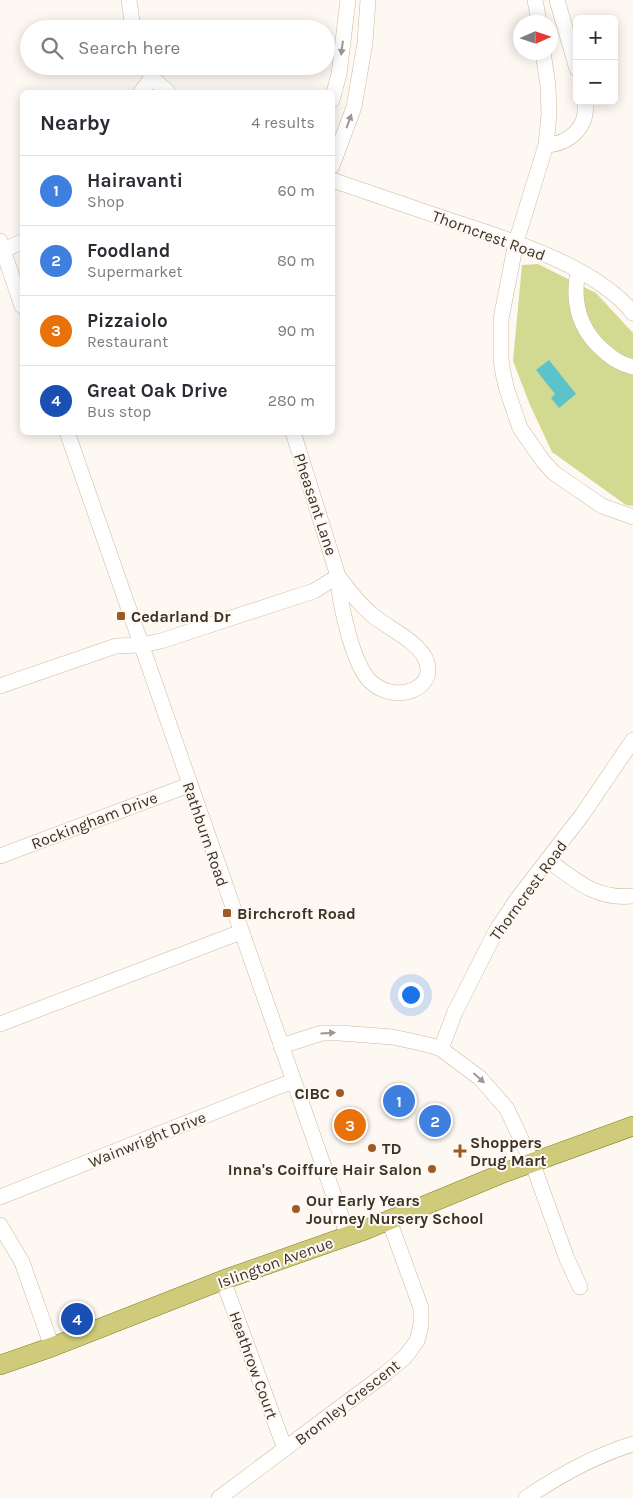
<!DOCTYPE html>
<html lang="en">
<head>
<meta charset="utf-8">
<style>
  :root { --surface:#fff; --page:#f7f7f7; --text:#2b2b33; --muted:#7c7c81; --line:#e1e1e2; --accent:#9c5b26 }
  body { margin:0; font-family:Karla,sans-serif; background:var(--page); color:var(--text) }
  .controls { position:absolute; right:15px; top:15px; display:grid; overflow:hidden; border-radius:8px; box-shadow:0 2px 12px #0003 }
  .controls button { width:45px; height:45px; display:grid; place-items:center; padding:0; border:0; border-bottom:1px solid var(--line); background:var(--surface); color:var(--text); font:25px sans-serif }
  .compass { position:absolute; left:513px; top:15px; width:45px; height:45px; border-radius:50%; background:var(--surface); box-shadow:0 2px 12px #0003; rotate:87deg }
  .you { position:absolute; left:410px; top:994px; width:18px; height:18px; margin:-12px; border:4px solid #fff; border-radius:50%; background:#1a73e8; box-shadow:0 0 0 8px #1a73e833 }
  .badge { display:grid; place-items:center; width:32px; height:32px; border-radius:50%; background:var(--accent); color:#fff; font-size:16px; font-weight:700 }
  .pin { position:absolute; translate:-50% -50%; border:2px solid #fff; box-shadow:0 1px 5px #0006 }
  .list { margin:0; padding:0; list-style:none }
  h2 { display:flex; justify-content:space-between; align-items:center; height:65px; margin:0; padding:0 20px; font-size:21px }
  h2 small { font-size:16px; font-weight:400; color:var(--muted) }
  .list li { display:grid; grid-template-columns:32px 1fr auto; gap:15px; align-items:center; box-sizing:border-box; height:70px; padding:0 20px; border-top:1px solid var(--line) }
  .list b { display:block; font-size:19px; white-space:nowrap }
  .list p { margin:0; font-size:16px; white-space:nowrap; color:var(--muted) }
  .list em { font-size:16px; font-style:normal; color:var(--muted) }
  .icon { flex:none; width:28px; height:28px; fill:none; stroke:currentColor; stroke-width:2; stroke-linecap:round; stroke-linejoin:round }
  .map { position:relative; flex:none; width:633px; height:1498px; overflow:hidden }
  .search { position:absolute; background:var(--surface); box-shadow:0 2px 12px #0003; left:20px; top:20px; width:315px; height:55px; display:flex; align-items:center; gap:12px; box-sizing:border-box; padding:0 18px; border-radius:28px; color:var(--muted); font-size:19px }
  .panel { position:absolute; background:var(--surface); box-shadow:0 2px 12px #0003; left:20px; top:90px; width:315px; height:345px; border-radius:8px }
  .map>svg:first-child { display:block }
  .green { fill:#d2d991 }
  .water { fill:#5dc3ca }
  .lines { fill:none; stroke-linecap:round; stroke-linejoin:round }
  .minor-casing { stroke:#ceb899; stroke-width:16 }
  .major-casing { stroke:#867f23; stroke-width:20 }
  .minor { stroke:#fff; stroke-width:15 }
  .major { stroke:#cfcb7a; stroke-width:19 }
  .oneway { fill:#9d9892 }
  .poi-dot { fill:#9c5b26; stroke:#fdf8f2; stroke-width:2 }
  .labels { text-anchor:middle; stroke-width:4; stroke-linejoin:round; paint-order:stroke }
  .street-label { font-size:16px; fill:#3b3226; stroke:#fdf8f2 }
  .poi-label { font-size:16px; font-weight:bold; fill:#3b3226; stroke:#fdf8f2; text-anchor:start }
</style>
</head>
<body>
<div class="map">
<svg width="633" height="1498" viewBox="0 0 633 1498">
  <rect width="100%" height="100%" fill="#fdf8f2"/>
  <path class="green" d="M538,264L596,293L633,333V506L626,505L552,452L530,405L513,361L522,265Z"/>
  <path class="water" d="M549,360L576,394L559,408L551,398L555,394L536,370Z"/>
  <g class="lines">
    <g class="minor-casing">
      <g id="minor">
        <path d="M129,0L133,29"/>
        <path d="M535,0L539,22"/>
        <path d="M557,0L577,69"/>
        <path d="M543,52L548,86L549,114L546,145L516,242L501,319V360L503,373L507,390L520,428L543,461L554,473L602,506L633,517"/>
        <path d="M147,66L152,78L168,92"/>
        <path d="M141,92L152,78"/>
        <path d="M332,100L339,74L348,0"/>
        <path d="M546,145C570,144 589,126 585,101"/>
        <path d="M332,166L354,107L365,43L368,0"/>
        <path d="M332,180C372,194 412,207 452,221C507,239 596,266 633,313"/>
        <path d="M0,241L22,306"/>
        <path d="M3,250L22,242"/>
        <path d="M578,271C572,302 579,329 603,350C612,358 620,364 633,367"/>
        <path d="M67,432L348,1236"/>
        <path d="M293,432L338,576C339,601 352,663 370,681C395,706 442,688 424,656C414,639 386,627 371,614C358,603 348,589 338,576"/>
        <path d="M0,686L116,646L141,645L161,641L314,591L338,576"/>
        <path d="M0,856L189,785"/>
        <path d="M548,860C575,880 596,900 633,896"/>
        <path d="M0,1024L241,932"/>
        <path d="M281,1046L322,1033H339L393,1037L429,1045L441,1049L480,1078L507,1109L521,1139L532,1162L567,1259L580,1287"/>
        <path d="M441,1049L455,1012L496,931L518,898L582,815L633,740"/>
        <path d="M0,1197L272,1089L294,1081"/>
        <path d="M0,1225L22,1262L52,1347"/>
        <path d="M223,1280L285,1449"/>
        <path d="M219,1498L385,1374L405,1357L417,1341L421,1325V1308L389,1220"/>
        <path d="M526,1498C557,1477 597,1455 633,1444"/>
      </g>
    </g>
    <g class="major-casing">
      <path id="major" d="M0,1365L52,1347L223,1280L365,1230L506,1172L633,1126"/>
    </g>
    <use href="#minor" class="minor"/>
    <use href="#major" class="major"/>
  </g>
  <defs><path id="oneway-solid" d="M-6-.8H1V-3.2L6.5 0L1 3.2V.8H-6Z" transform="scale(1.25)"/></defs>
  <g class="oneway">
    <use href="#oneway-solid" transform="translate(342 48) rotate(97)"/>
    <use href="#oneway-solid" transform="translate(349 121) rotate(-70)"/>
    <use href="#oneway-solid" transform="translate(328 1033) rotate(-3)"/>
    <use href="#oneway-solid" transform="translate(479 1078) rotate(42)"/>
  </g>
  <g class="poi-dot">
    <rect x="116" y="611" width="10" height="10" rx="2.5"/>
    <rect x="222" y="908" width="10" height="10" rx="2.5"/>
    <circle cx="340" cy="1093" r="5"/>
    <circle cx="372" cy="1148" r="5"/>
    <path d="M457.5 1143.5h5v5h5v5h-5v5h-5v-5h-5v-5h5z"/>
    <circle cx="432" cy="1169" r="5"/>
    <circle cx="296" cy="1209" r="5"/>
  </g>
  <g class="labels">
    <g class="street-label">
      <text transform="translate(489 235) rotate(20)" y="6">Thorncrest Road</text>
      <text transform="translate(316 504) rotate(72)" y="6">Pheasant Lane</text>
      <text transform="translate(94 820) rotate(-21)" y="6">Rockingham Drive</text>
      <text transform="translate(206 834) rotate(71)" y="6">Rathburn Road</text>
      <text transform="translate(528 890) rotate(-54)" y="6">Thorncrest Road</text>
      <text transform="translate(147 1139) rotate(-22)" y="6">Wainwright Drive</text>
      <text transform="translate(275 1262) rotate(-20)" y="6">Islington Avenue</text>
      <text transform="translate(254 1365) rotate(70)" y="6">Heathrow Court</text>
      <text transform="translate(347 1402) rotate(-38)" y="6">Bromley Crescent</text>
    </g>
    <g class="poi-label">
      <text x="131" y="622">Cedarland Dr</text>
      <text x="237" y="919">Birchcroft Road</text>
      <text x="330" y="1099" text-anchor="end">CIBC</text>
      <text x="470" y="1148">Shoppers<tspan x="470" dy="18">Drug Mart</tspan></text>
      <text x="382" y="1154">TD</text>
      <text x="422" y="1175" text-anchor="end">Inna's Coiffure Hair Salon</text>
      <text x="306" y="1206">Our Early Years<tspan x="306" dy="18">Journey Nursery School</tspan></text>
    </g>
  </g>
</svg>
<div class="controls">
<button>+</button>
<button>−</button>
</div>
<svg class="compass" viewBox="-18 -18 36 36"><path d="M0-13l5 13h-10z" fill="#e53935"/><path d="M0 13l5-13h-10z" fill="#7c7c81"/></svg>
<div class="you"></div>
<div class="pin badge" style="left:399px;top:1101px;background:#3f7fe0">1</div>
<div class="pin badge" style="left:435px;top:1121px;background:#3f7fe0">2</div>
<div class="pin badge" style="left:350px;top:1125px;background:#e8710a">3</div>
<div class="pin badge" style="left:77px;top:1319px;background:#1a4fb4">4</div>
<div class="search"><svg class="icon" aria-label="search" viewBox="0 0 24 24"><circle cx="10" cy="10" r="6"/><path d="M15 15l6 6"/></svg>Search here</div>
<section class="panel">
<h2>Nearby<small>4 results</small></h2>
<ul class="list">
<li><span class="badge" style="background:#3f7fe0">1</span><div><b>Hairavanti</b><p>Shop</p></div><em>60 m</em></li>
<li><span class="badge" style="background:#3f7fe0">2</span><div><b>Foodland</b><p>Supermarket</p></div><em>80 m</em></li>
<li><span class="badge" style="background:#e8710a">3</span><div><b>Pizzaiolo</b><p>Restaurant</p></div><em>90 m</em></li>
<li><span class="badge" style="background:#1a4fb4">4</span><div><b>Great Oak Drive</b><p>Bus stop</p></div><em>280 m</em></li>
</ul>
</section>
</div>
</body>
</html>
